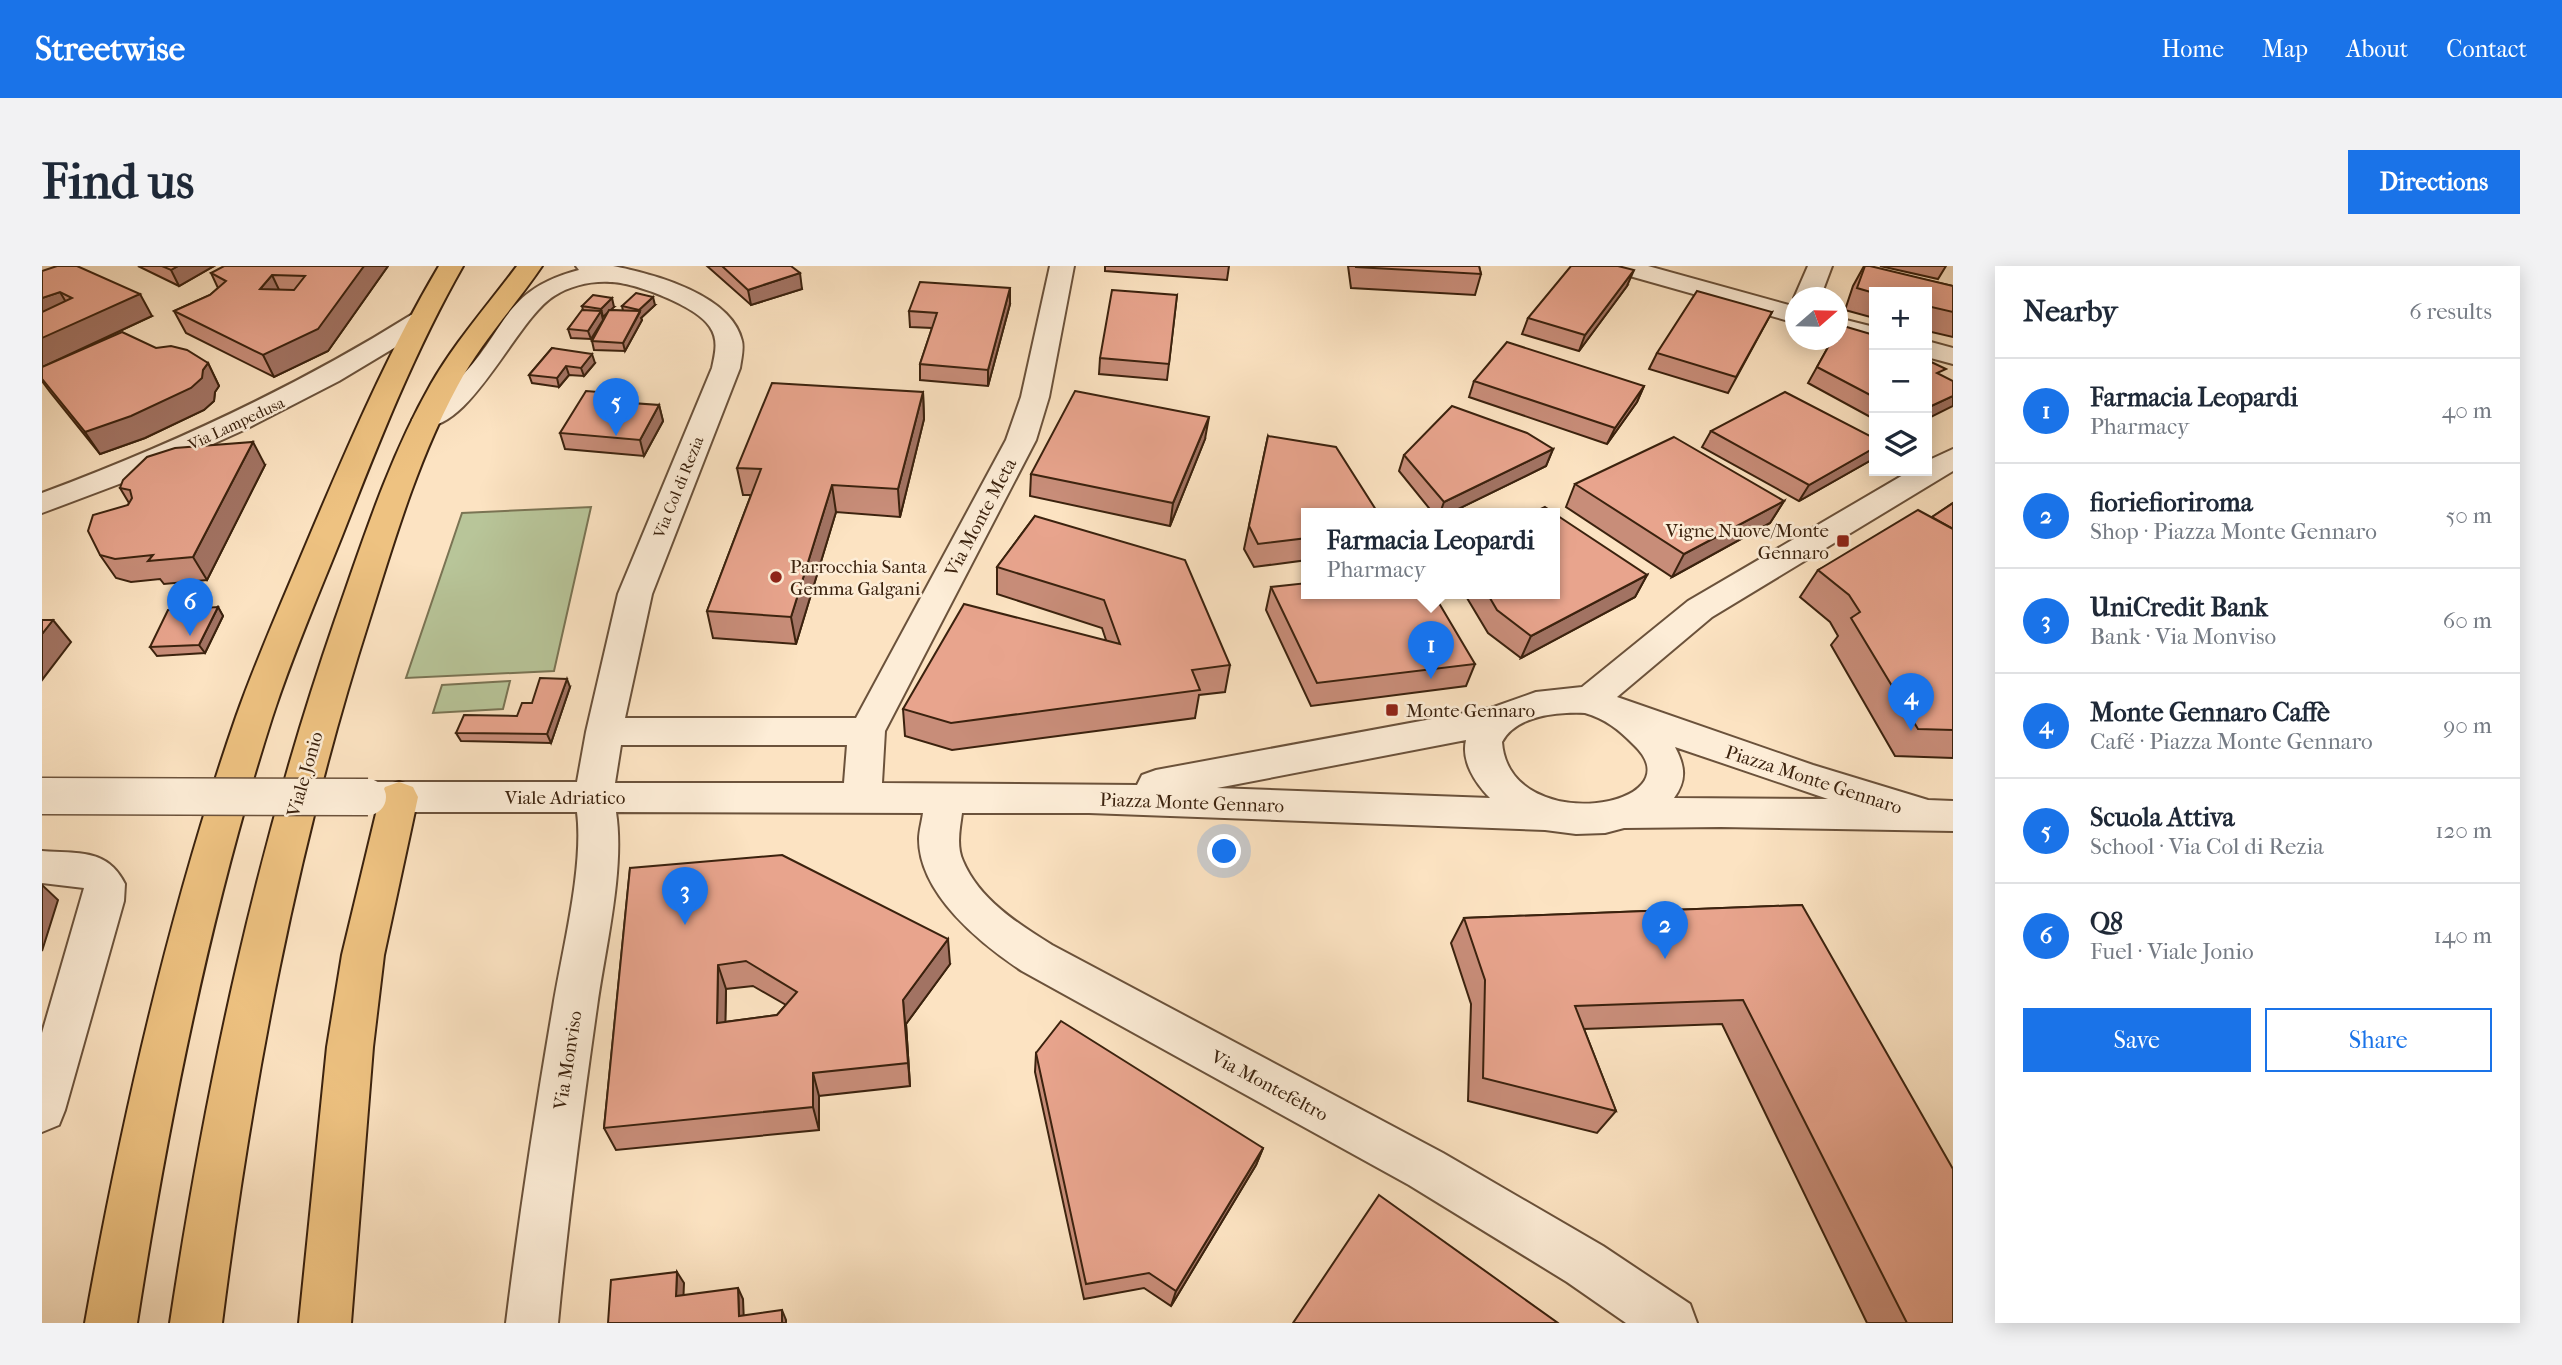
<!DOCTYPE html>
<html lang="en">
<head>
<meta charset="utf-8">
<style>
  :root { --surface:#fff; --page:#f2f2f3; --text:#1f2937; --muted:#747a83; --line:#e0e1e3; --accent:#1a73e8 }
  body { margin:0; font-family:"IM FELL French Canon",serif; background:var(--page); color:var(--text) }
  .controls { position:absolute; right:21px; top:21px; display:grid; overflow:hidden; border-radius:0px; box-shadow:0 4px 18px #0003 }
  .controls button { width:63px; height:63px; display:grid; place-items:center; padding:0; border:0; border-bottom:2px solid var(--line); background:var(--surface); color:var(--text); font:35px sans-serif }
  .compass { position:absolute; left:1743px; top:21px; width:63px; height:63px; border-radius:50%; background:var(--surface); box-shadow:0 4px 18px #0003; rotate:70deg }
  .you { position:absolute; left:1183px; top:586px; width:24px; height:24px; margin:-18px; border:5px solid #fff; border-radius:50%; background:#1a73e8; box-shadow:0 0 0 10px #1a73e833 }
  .badge { display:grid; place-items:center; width:46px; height:46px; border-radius:50%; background:var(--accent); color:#fff; font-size:23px; font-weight:700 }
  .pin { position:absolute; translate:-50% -58px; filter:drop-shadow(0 2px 4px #0008) }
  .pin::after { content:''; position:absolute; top:37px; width:24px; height:21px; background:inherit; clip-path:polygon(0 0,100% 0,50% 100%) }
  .popup { position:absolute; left:1259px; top:242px; width:259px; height:91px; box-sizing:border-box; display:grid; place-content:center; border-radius:0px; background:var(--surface); filter:drop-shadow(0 2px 5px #0005); font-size:23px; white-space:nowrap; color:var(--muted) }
  .popup b { font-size:26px; color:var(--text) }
  .popup::after { content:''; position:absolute; left:50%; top:100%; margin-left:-14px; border:14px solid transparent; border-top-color:var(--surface) }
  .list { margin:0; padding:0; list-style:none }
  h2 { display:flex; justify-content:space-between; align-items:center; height:91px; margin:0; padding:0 28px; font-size:30px }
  h2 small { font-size:23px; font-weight:400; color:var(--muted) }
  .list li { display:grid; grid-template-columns:46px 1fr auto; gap:21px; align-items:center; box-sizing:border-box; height:105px; padding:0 28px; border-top:2px solid var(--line) }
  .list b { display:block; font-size:26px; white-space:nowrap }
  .list p { margin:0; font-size:23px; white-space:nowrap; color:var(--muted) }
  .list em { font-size:23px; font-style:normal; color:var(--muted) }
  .actions { display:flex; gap:14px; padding:21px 28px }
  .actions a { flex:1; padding:16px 0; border:2px solid var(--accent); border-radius:0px; text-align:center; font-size:24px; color:var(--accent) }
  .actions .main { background:var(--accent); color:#fff }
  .icon { flex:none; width:38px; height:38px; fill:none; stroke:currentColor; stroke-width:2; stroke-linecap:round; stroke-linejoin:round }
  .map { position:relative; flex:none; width:1911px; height:1057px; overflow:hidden; border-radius:0px }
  header { display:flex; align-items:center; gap:42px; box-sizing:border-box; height:98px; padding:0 35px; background:var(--accent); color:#fff }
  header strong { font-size:33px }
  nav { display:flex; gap:38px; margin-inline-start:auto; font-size:24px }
  .intro { display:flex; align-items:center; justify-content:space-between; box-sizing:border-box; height:168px; padding:0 42px }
  h1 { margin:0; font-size:49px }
  .button { padding:18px 32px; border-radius:0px; background:var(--accent); color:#fff; font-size:24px; font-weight:700 }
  main { display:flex; gap:42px; padding:0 42px }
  aside { flex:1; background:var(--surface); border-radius:0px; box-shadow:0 4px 18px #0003 }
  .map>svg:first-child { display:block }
  .green { fill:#b8c599; stroke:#7a7454; stroke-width:2 }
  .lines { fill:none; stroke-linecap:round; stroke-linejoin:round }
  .minor-casing { stroke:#6b523b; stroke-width:4 }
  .major-casing { stroke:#3b220e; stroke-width:4 }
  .minor { fill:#fdedd7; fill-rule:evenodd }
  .major { fill:#eec281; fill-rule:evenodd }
  .minor-bridge-casing { stroke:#6b523b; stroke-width:39; stroke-linecap:butt }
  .minor-bridge { stroke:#fdedd7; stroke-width:36 }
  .wall { fill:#c88d79; stroke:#3b220e; stroke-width:2; fill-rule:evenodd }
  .shaded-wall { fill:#a27363; stroke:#3b220e; stroke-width:2 }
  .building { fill:#e8a48d; stroke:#3b220e; stroke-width:2; fill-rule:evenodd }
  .poi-dot { fill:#8f2418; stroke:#fdedd7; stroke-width:2.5 }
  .labels { text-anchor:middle; stroke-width:5; stroke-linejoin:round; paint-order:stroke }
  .far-street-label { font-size:16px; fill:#3b220e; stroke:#fdedd7 }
  .street-label { font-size:19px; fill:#3b220e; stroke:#fdedd7 }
  .poi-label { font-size:19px; fill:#3b220e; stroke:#fdedd7; text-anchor:start }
</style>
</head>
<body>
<header>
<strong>Streetwise</strong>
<nav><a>Home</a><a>Map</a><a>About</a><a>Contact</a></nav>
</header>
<div class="intro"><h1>Find us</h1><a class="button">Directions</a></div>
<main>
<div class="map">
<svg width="1911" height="1057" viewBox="0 0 1911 1057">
  <rect width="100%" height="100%" fill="#fce3c2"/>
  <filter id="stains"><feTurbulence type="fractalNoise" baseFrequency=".00286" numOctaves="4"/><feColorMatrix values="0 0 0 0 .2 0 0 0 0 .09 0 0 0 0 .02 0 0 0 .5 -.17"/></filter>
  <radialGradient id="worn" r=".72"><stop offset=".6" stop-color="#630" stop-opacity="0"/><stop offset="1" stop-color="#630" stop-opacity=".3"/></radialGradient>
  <g class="green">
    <path d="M549,241L512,405L364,412L420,247Z"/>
    <path d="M468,415L461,443L391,447L400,419Z"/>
  </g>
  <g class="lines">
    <g class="minor-casing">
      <g id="minor">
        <path d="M534,0C546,0 560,0 571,0C612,8 690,29 700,75C702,83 699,94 698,102L610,328L583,452H814L964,174L979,131L1008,0H1032L1007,131L994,174L843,465L840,517L1095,519L1100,509L1114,504L1449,442L1494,426L1540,421L1646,335L1868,205H1885V195L1911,183V205L1670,351L1575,431L1771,499L1886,534L1911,535V565L1679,561L1582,562L1563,567L1534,568L1503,564L1047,547H920C918,562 914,580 921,595C937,633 976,658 1010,679L1401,887L1561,980L1648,1038L1655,1057H1584L1525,1016L1367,919L980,705C939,678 877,628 877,573C877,565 880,555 881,547L574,546C583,603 563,683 555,741C540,846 526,951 516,1057H464C477,951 493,846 511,741C520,685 542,601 535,546H326L312,541L307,531L312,521L326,516H535L544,466L576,328L670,102C673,88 677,74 668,61C655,40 592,16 568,16C548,15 528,20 512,30C473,54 426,173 374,160L370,154C382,136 404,127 419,111C466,62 461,24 537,4ZM1543,447C1564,453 1577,464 1592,479C1657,541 1467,573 1460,476C1474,449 1516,446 1543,447ZM1424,474C1419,495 1433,517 1448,532L1175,522ZM579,479H805L802,517H573ZM1633,481L1786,533L1632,532C1645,514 1643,500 1633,481Z"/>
        <path d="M1567,0H1606L1754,41V57L1570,5Z"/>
        <path d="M1766,0H1790L1778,32H1754V34L1752,32Z"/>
        <path d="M378,47L387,49L391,55L387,61L297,115L204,163L109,206L0,247V227C129,179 252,122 369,49Z"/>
        <path d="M1796,52L1832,61V77L1796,68Z"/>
        <path d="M1885,75L1911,82V98L1885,91Z"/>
        <path d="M0,585C36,588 65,582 83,618L82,635L23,844L17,859L0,866V767L42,622L0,617Z"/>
      </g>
    </g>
    <g class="major-casing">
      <g id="major">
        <path d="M397,0H421C372,86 336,178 300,270C276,330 250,390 230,452C168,646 126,856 95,1057H43C79,856 127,644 194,451C216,389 243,329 268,269C307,177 346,86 397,0Z"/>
        <path d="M475,0H500C473,40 439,76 416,119C376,193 352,275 327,355C254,584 210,819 180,1057H128C164,818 214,583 293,354C321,274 347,192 389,118C413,76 446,39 475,0Z"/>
        <path d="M357,516L371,521L376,531L342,689L331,781L309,1057H257L285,781L300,689L338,531L343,521Z"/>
      </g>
    </g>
    <use href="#minor" class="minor"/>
    <use href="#major" class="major"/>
    <g class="minor-bridge-casing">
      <path id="minor-bridge" d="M0,530L326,531"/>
    </g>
    <use href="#minor-bridge" class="minor-bridge"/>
  </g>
  <g class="wall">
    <path d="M96,0H172L137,20Z"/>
    <path d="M346,0L286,85L232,111L144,67L132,45L168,29L176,22L169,7Z"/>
    <path d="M665,0H749L760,23L709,39Z"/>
    <path d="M1063,0H1187L1185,14L1063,5Z"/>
    <path d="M1306,0H1437L1439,8L1433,29L1309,22Z"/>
    <path d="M1822,0L1911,20V71L1885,65V26H1832V52L1803,44L1811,20Z"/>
    <path d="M1838,0H1904L1896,13Z"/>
    <path d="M0,5L110,50L5,99L114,82L166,97L177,120L173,126L172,135L162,144L103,172L58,188L8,126L0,115Z"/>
    <path d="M1585,20L1537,85L1480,68L1486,52Z"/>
    <path d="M1135,29L1125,114L1057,108L1058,92Z"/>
    <path d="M968,38L946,120L878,114V98L890,62L868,61L867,45Z"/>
    <path d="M613,39L599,52L600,54L583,85L552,84L550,75L567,46L560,51L561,54L549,73L529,72L526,63L541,44L540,40L572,41L568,44L581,45L580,40Z"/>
    <path d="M1730,46L1686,127L1607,103L1615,87Z"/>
    <path d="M1832,69V153L1766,117L1790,74Z"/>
    <path d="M510,82L553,97L542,110L527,109L517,121L490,117L487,109Z"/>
    <path d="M1432,115L1602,120L1595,136L1565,178L1427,131Z"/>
    <path d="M881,126L882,153L858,251L794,246L754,378L671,372L665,345L709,229H701L695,202Z"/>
    <path d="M617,139L621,155L602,190L523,183L518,167Z"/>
    <path d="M1669,165L1832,172V191L1831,193L1757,235L1660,181Z"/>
    <path d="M1226,170L1265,247V294L1212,301L1202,283Z"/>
    <path d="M1163,173L1128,260L988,230L989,208Z"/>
    <path d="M1511,183L1504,200L1408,247H1391L1357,205L1362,189Z"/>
    <path d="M223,199L165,314L122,318L118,313L89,316L74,312L58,289L87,237L78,222Z"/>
    <path d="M1533,218L1742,235L1728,257L1630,311L1524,241Z"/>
    <path d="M1911,237V492L1853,490L1789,379L1796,370L1788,356L1758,331L1776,304L1890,251Z"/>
    <path d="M993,250L1188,399L1183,426L1157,429L1153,452L910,484L863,470L861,443L1064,374L1060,362L955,328V301Z"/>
    <path d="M1605,309L1593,331L1479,392L1446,367L1422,327H1513Z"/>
    <path d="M1229,321L1433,398L1424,420L1269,440L1224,344Z"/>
    <path d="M176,341L181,350L163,387L115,390L108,381Z"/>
    <path d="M528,421L509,477L419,475L414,467L475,450L490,437Z"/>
    <path d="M588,602L908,698L864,758L868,820L777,830V864L574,884L562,862ZM711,720L744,739L735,749L683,756L684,723Z"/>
    <path d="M1760,639L1911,1057H1825L1680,758L1542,763L1574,845L1555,867L1426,835L1429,738L1409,677L1422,652Z"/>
    <path d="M994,787L1221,882L1214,899L1129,1040L1102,1022L1042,1033L993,806Z"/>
  </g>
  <g class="shaded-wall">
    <path d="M136,0H172L137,20L129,4Z"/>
    <path d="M322,0H346L286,85L232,111L221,89Z"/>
    <path d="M1592,4L1585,20L1537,85L1543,69Z"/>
    <path d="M758,7L760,23L709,39L706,24Z"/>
    <path d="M230,9L240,30L218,23Z"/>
    <path d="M968,22V38L946,120V104Z"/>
    <path d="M18,26L31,48L98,28L110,50L0,101V32Z"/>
    <path d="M611,31L613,39L599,52L600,54L583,85L581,77L598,46L597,44Z"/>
    <path d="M570,32L572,41L561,51L559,43Z"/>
    <path d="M559,45L561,54L549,73L546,65Z"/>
    <path d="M550,88L553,97L542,110L539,102Z"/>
    <path d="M166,97L177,120L173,126L172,135L162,144L103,172L58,188L43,166L161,104Z"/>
    <path d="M524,100L527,109L517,121L515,112Z"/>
    <path d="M1602,120L1595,136L1565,178L1573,162Z"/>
    <path d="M881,126L882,153L858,251L856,223Z"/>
    <path d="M581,128L585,144L576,136Z"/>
    <path d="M1911,130V140L1885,153V142Z"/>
    <path d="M617,139L621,155L602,190L598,174Z"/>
    <path d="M1167,151L1163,173L1128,260L1131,237Z"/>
    <path d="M211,176L223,199L165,314L151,291Z"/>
    <path d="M1832,182V191L1831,193L1757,235L1767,219Z"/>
    <path d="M1511,183L1504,200L1408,247H1398L1402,236Z"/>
    <path d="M790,219L794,246L754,378L749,351Z"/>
    <path d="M1742,235L1728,257L1630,311L1642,288Z"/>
    <path d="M1605,309L1593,331L1479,392L1489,370Z"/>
    <path d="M176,341L181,350L163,387L157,379Z"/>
    <path d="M11,354L29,376L0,414V368Z"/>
    <path d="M525,413L528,421L509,477L505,468Z"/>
    <path d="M0,619L16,634L0,685Z"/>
    <path d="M906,673L908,698L864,758L868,820L861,734Z"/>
    <path d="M676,699L684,723L683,780L675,757Z"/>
    <path d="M771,807L777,830V864L771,841Z"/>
    <path d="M1221,882L1214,899L1129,1040L1134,1025Z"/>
    <path d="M635,1006L642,1017L641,1041L634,1030Z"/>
    <path d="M696,1022L701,1033L702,1057L697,1050Z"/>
    <path d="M740,1044L744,1054V1057H740Z"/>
  </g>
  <g class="building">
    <path d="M15,0H35L98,28L0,72V46L30,32L18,26L0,32V5Z"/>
    <path d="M120,0H136L129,4Z"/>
    <path d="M182,0H322L276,63L221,89L132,45L168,29L184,15L169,7ZM230,9L263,10L252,24L218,23Z"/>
    <path d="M680,0H749L758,7L706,24Z"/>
    <path d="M1314,0H1437L1439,8L1314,1Z"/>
    <path d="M1529,0H1576L1592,4L1543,69L1486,52Z"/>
    <path d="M1823,0H1828L1911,20V46L1885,40V26L1832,27L1815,22Z"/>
    <path d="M878,16L968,22L946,104L878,98L895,47L867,45Z"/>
    <path d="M1070,24L1135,29L1127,98L1058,92Z"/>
    <path d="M1655,25L1730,46L1694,111L1615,87Z"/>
    <path d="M594,27L611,31L597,44L580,40Z"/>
    <path d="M551,29L570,32L559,43L540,40Z"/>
    <path d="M540,44L559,45L546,65L526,63Z"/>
    <path d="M567,44L598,45L581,77L550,75Z"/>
    <path d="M1798,59L1832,69V131L1775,101L1790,74H1796V63Z"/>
    <path d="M80,66L114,82L129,80L145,84L166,97L161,104L160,112L149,122L89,150L43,166L0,113V101Z"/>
    <path d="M1465,76L1602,120L1573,162L1432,115Z"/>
    <path d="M510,82L550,88L539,102L524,100L515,112L487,109Z"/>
    <path d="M1885,94L1904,103L1895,107L1911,115V130L1885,142Z"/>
    <path d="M730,117L881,126L856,223L790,219L749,351L665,345L719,203L695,202Z"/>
    <path d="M544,125L581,128L576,136L617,139L598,174L518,167Z"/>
    <path d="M1033,125L1167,151L1131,237L989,208Z"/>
    <path d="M1743,126L1832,172V182L1767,219L1669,165Z"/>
    <path d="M1410,140L1485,167L1511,183L1402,236L1362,189Z"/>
    <path d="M1226,170L1294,181L1336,247H1265V272L1216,278L1207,260Z"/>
    <path d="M1632,171L1742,235L1642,288L1533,218Z"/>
    <path d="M211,176L151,291L106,295L111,289L73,293L58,289L46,265L51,249L86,239L90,232L88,224L78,222L81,214L105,191L133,182Z"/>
    <path d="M1911,237V263L1890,251Z"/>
    <path d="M1503,241L1512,247H1490Z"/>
    <path d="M1876,244L1911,263V464L1876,463L1809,352L1818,346L1807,329L1776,304Z"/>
    <path d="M1513,248L1605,309L1489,370L1455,344L1445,327H1513Z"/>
    <path d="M993,250L1143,294L1188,399L1150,404L1158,424L909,457L861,443L922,338L1078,378L1062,334L955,301Z"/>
    <path d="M1265,317V327H1391L1433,398L1275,417L1229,321Z"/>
    <path d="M176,341L157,379L108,381L126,344Z"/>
    <path d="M0,354H11L0,368Z"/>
    <path d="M498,412L525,413L505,468L414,467L422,449L475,450L480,437H490Z"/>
    <path d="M740,589L906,673L861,734L866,797L771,807V841L562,862L588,602ZM704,695L755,726L735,749L675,757L676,699Z"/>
    <path d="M1760,639L1911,903V1057H1865L1701,734L1533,740L1574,845L1441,812L1443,714L1422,652Z"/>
    <path d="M1019,755L1221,882L1134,1025L1107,1007L1044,1018L994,787Z"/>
    <path d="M1337,929L1516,1057H1251Z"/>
    <path d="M635,1006L634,1030L696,1022L697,1050L740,1044V1057H566L569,1014Z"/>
  </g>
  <g class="poi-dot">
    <rect x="1794" y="268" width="14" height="14" rx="3.5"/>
    <circle cx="734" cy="311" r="7"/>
    <rect x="1343" y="437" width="14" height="14" rx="3.5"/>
  </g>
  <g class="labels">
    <g class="far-street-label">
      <text transform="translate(194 157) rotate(-25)" y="6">Via Lampedusa</text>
      <text transform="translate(636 221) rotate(-68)" y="6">Via Col di Rezia</text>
    </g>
    <g class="street-label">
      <text transform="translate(938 251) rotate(-62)" y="7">Via Monte Meta</text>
      <text transform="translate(262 508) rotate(-74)" y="7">Viale Jonio</text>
      <text transform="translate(1772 513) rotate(18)" y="7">Piazza Monte Gennaro</text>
      <text x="523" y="538">Viale Adriatico</text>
      <text transform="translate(1150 536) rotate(2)" y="7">Piazza Monte Gennaro</text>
      <text transform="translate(525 794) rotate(-81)" y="7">Via Monviso</text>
      <text transform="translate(1228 819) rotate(28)" y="7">Via Montefeltro</text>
    </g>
    <g class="poi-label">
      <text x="1787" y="271" text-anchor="end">Vigne Nuove/Monte<tspan x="1787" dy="22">Gennaro</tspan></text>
      <text x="748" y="307">Parrocchia Santa<tspan x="748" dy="22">Gemma Galgani</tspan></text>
      <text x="1364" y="451">Monte Gennaro</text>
    </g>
  </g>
  <rect width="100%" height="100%" filter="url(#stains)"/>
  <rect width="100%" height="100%" fill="url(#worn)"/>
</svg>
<div class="controls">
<button>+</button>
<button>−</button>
<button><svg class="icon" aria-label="layers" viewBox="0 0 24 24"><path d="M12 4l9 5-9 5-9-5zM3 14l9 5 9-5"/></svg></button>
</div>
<svg class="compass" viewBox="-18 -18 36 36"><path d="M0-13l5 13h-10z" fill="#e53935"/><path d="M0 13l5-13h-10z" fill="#747a83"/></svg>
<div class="you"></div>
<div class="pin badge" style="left:1389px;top:413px">1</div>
<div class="popup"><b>Farmacia Leopardi</b>Pharmacy</div>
<div class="pin badge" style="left:1623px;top:693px">2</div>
<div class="pin badge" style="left:643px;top:659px">3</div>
<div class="pin badge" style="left:1869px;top:465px">4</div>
<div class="pin badge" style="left:574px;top:170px">5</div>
<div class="pin badge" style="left:148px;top:370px">6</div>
</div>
<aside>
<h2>Nearby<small>6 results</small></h2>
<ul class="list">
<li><span class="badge">1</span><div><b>Farmacia Leopardi</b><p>Pharmacy</p></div><em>40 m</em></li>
<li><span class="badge">2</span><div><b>fioriefioriroma</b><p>Shop · Piazza Monte Gennaro</p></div><em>50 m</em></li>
<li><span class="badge">3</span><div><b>UniCredit Bank</b><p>Bank · Via Monviso</p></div><em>60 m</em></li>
<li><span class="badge">4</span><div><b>Monte Gennaro Caffè</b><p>Café · Piazza Monte Gennaro</p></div><em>90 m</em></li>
<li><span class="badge">5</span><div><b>Scuola Attiva</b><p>School · Via Col di Rezia</p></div><em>120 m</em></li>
<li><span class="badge">6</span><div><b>Q8</b><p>Fuel · Viale Jonio</p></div><em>140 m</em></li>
</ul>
<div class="actions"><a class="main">Save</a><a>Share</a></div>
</aside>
</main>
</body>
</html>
